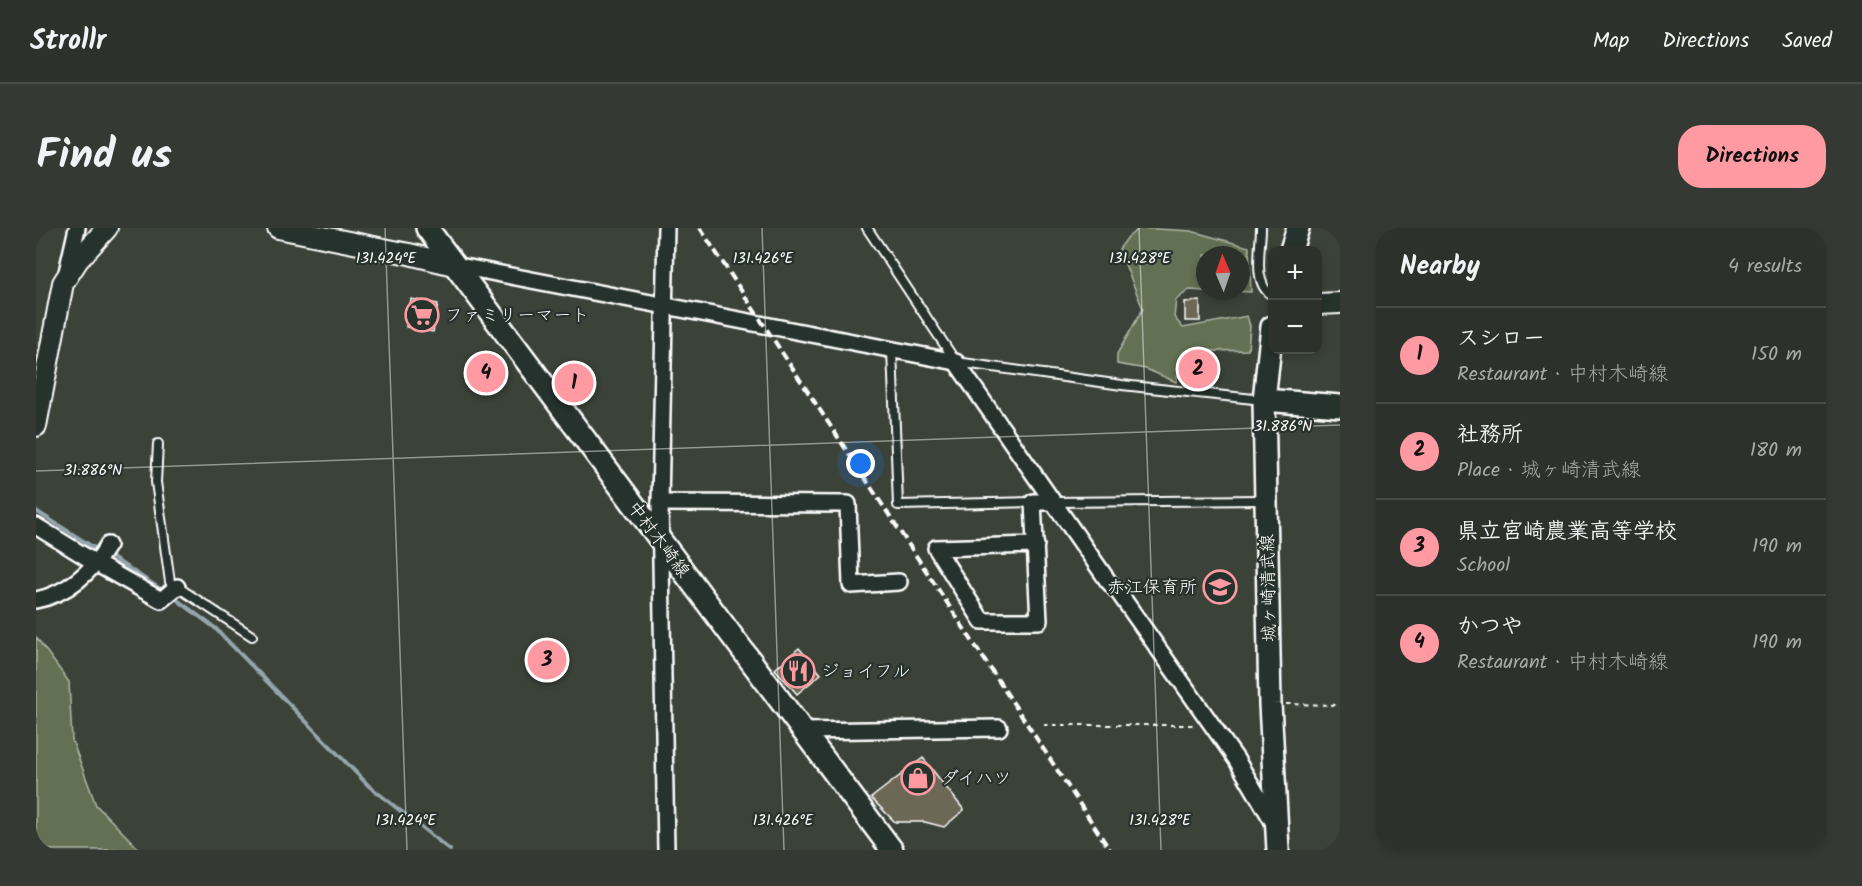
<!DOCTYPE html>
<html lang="en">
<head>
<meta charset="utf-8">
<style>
  :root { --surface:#2c322b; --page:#343a33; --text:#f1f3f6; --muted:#a6aaa9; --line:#484d47; --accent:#ff9aa2 }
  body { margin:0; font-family:Kalam,"Klee One",sans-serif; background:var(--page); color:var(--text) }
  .controls { position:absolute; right:18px; top:18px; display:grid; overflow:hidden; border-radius:12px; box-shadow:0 3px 9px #0003 }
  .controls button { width:54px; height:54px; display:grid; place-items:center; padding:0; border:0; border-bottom:2px solid var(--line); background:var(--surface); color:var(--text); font:30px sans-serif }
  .compass { position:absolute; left:1160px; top:18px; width:54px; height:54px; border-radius:50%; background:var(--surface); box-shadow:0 3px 9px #0003; rotate:358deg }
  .you { position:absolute; left:825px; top:236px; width:21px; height:21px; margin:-15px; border:4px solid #fff; border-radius:50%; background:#1a73e8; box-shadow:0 0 0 9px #1a73e833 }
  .badge { display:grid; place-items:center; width:39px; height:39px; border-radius:50%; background:var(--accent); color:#111; font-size:20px; font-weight:700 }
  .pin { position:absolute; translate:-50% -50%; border:3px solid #fff; box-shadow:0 2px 6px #0006 }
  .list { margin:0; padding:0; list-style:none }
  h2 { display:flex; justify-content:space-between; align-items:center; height:78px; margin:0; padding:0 24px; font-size:26px }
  h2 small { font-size:20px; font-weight:400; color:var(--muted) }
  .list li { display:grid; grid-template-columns:39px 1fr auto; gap:18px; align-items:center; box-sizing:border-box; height:96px; padding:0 24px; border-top:2px solid var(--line) }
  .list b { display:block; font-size:22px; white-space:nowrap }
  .list p { margin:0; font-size:20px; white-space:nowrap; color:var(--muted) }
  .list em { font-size:20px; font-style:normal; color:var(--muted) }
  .map { position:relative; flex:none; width:1304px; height:622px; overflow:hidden; border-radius:24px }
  header { display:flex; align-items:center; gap:36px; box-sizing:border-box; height:84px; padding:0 30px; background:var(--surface); border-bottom:2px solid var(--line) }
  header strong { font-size:28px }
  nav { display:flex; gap:33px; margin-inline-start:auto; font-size:21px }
  .intro { display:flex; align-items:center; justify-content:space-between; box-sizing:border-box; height:144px; padding:0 36px }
  h1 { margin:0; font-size:42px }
  .button { padding:15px 27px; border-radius:24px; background:var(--accent); color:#111; font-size:21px; font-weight:700 }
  main { display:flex; gap:36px; padding:0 36px }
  aside { flex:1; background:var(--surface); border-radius:24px; box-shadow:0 3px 9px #0003 }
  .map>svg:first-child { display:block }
  .green { fill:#627052; stroke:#b0b8a8; stroke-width:1.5 }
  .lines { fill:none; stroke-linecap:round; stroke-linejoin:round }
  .stream { stroke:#96a6ad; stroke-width:4 }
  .building { fill:#6d6756; stroke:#fff; stroke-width:1.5 }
  .service-casing { stroke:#fff; stroke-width:12 }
  .minor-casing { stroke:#fff; stroke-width:20 }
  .tertiary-casing { stroke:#fff; stroke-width:24 }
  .secondary-casing { stroke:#fff; stroke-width:26 }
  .path { stroke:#fff; stroke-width:2; stroke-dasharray:4.5 4.5; stroke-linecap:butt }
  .service { stroke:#26332d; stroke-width:8 }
  .minor { stroke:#26332d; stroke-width:15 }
  .tertiary { stroke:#26332d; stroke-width:20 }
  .secondary { stroke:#26332d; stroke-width:21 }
  .rail { stroke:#fff; stroke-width:4; stroke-dasharray:9 4.5; stroke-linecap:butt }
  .ticks { fill:none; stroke:#fff; stroke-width:1.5; stroke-opacity:0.45 }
  .labels { text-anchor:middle; stroke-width:4.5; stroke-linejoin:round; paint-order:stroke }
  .poi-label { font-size:18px; fill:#fff; stroke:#26332d; text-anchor:start }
  .street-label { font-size:18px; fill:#fff; stroke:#26332d }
  .ticks-label { font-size:15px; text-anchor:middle; fill:#fff; stroke:#26332d; stroke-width:4.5; stroke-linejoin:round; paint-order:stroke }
</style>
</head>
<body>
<header>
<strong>Strollr</strong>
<nav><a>Map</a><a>Directions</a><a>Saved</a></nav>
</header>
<div class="intro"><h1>Find us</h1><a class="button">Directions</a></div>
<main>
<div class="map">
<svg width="1304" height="622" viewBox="0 0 1304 622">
  <rect width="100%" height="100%" fill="#3b4339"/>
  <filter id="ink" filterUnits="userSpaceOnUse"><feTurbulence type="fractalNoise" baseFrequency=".0167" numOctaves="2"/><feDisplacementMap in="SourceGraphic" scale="12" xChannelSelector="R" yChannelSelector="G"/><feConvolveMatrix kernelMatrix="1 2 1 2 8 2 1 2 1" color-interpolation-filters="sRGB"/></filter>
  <g filter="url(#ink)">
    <g class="green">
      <path d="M1104,0L1155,3L1213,19L1215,64L1189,63H1205V27H1169V63L1153,62L1140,72L1138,89L1147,100L1211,88L1214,98L1212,122L1148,124L1140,154L1110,141L1081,136V126L1107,81L1083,21L1092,9Z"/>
      <path d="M0,409L33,454L36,512L60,577L104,622H0Z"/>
    </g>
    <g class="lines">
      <g class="stream">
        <path d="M0,283L63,323"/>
        <path d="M70,326L129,364"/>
        <path d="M136,368L179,400L333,558L414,622"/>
      </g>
    </g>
    <g class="building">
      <path d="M375,71L402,76L397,104L370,99Z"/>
      <path d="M1164,73V93H1149V74Z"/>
      <path d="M1155,128L1172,130L1169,154L1152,152Z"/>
      <path d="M439,129L466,134L461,160L434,155Z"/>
      <path d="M763,420L785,446L761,466L739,441Z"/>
      <path d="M887,530L928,582L908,599L889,594H859L835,570Z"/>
    </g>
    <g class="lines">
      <g class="service-casing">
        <g id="service">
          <path d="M831,0L920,134L1086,157L1227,172"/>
          <path d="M1225,0C1225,20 1216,56 1236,67"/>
          <path d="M856,122L862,277L997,274"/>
          <path d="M122,216L120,254L134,354L216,408"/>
          <path d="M1018,274L1228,272"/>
        </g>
      </g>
      <g class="minor-casing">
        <g id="minor">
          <path d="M630,0L624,275L630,622"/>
          <path d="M418,37L920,134L1072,353L1083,365L1200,531L1239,597"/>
          <path d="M31,44L41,0"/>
          <path d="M624,275L812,276L815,357L863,354"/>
          <path d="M0,298L63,337L125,372L141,359"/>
          <path d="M1000,317L900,320L946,393H1003L997,274H1017"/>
          <path d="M0,372C31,366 56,344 72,317"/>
          <path d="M767,503L963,500"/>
        </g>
      </g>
      <g class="tertiary-casing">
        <g id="tertiary">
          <path d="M242,0L373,26L418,37"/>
          <path d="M1282,76L1304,75"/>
          <path d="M0,198L27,55L42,32L71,0"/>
        </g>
      </g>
      <g class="secondary-casing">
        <g id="secondary">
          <path d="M391,0L856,622"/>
          <path d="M1255,22L1262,0"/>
          <path d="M1236,99L1228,172L1234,476L1242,622"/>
          <path d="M1228,172L1304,178"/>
        </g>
      </g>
      <g class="path">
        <path d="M1250,476L1304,477"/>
        <path d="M1008,497H1158"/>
      </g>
      <use href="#service" class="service"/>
      <use href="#minor" class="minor"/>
      <use href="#tertiary" class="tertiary"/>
      <use href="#secondary" class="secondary"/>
      <path class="rail" d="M664,0L1074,622"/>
    </g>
  </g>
  <path class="ticks" d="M349,0L371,622M726,0L748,622M1103,0L1125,622M0,243L1304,197"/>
  <defs>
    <g id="supermarket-ring" transform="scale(1.725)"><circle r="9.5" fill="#26332d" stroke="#ff9aa2" stroke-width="1.5"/><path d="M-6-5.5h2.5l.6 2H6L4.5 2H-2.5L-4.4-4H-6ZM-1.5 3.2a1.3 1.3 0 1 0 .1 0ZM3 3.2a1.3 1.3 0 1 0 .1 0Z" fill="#ff9aa2"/></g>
    <g id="school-ring" transform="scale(1.725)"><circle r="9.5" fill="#26332d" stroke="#ff9aa2" stroke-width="1.5"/><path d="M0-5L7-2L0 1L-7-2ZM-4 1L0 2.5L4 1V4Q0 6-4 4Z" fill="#ff9aa2"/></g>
    <g id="restaurant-ring" transform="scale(1.725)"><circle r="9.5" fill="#26332d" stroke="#ff9aa2" stroke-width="1.5"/><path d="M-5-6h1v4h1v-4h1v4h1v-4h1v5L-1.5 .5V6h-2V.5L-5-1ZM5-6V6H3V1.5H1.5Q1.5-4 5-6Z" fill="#ff9aa2"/></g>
    <g id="shop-ring" transform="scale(1.725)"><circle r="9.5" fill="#26332d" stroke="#ff9aa2" stroke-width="1.5"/><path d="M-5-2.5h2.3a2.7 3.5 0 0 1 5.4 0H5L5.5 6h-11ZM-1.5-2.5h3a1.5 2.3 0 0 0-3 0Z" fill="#ff9aa2"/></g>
  </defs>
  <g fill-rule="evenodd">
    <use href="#supermarket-ring" x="386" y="87"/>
    <use href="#school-ring" x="1184" y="359"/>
    <use href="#restaurant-ring" x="762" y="443"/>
    <use href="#shop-ring" x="882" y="550"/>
  </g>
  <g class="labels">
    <g class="poi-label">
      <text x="409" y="93">ファミリーマート</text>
      <text x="1161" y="365" text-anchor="end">赤江保育所</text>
      <text x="785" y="449">ジョイフル</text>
      <text x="905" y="556">ダイハツ</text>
    </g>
    <g class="street-label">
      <text transform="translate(623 311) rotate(53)" y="6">中村木崎線</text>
      <text transform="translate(1232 360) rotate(-91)" y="6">城ヶ崎清武線</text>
    </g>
  </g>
  <g class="ticks-label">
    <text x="350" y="35">131.424°E</text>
    <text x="727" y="35">131.426°E</text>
    <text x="1104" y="35">131.428°E</text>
    <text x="1247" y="203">31.886°N</text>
    <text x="57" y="247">31.886°N</text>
    <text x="370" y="597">131.424°E</text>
    <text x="747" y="597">131.426°E</text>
    <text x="1124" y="597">131.428°E</text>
  </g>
</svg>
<div class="controls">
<button>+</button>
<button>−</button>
</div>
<svg class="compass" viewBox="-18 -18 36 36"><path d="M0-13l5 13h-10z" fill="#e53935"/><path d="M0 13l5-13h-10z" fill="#a6aaa9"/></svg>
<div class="you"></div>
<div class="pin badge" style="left:538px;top:155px">1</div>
<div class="pin badge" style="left:1162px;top:141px">2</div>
<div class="pin badge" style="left:511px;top:432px">3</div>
<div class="pin badge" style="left:450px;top:145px">4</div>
</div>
<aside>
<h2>Nearby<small>4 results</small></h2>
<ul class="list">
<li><span class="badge">1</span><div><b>スシロー</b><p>Restaurant · 中村木崎線</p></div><em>150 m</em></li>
<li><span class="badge">2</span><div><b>社務所</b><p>Place · 城ヶ崎清武線</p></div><em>180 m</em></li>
<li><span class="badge">3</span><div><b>県立宮崎農業高等学校</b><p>School</p></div><em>190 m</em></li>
<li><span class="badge">4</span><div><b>かつや</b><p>Restaurant · 中村木崎線</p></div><em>190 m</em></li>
</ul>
</aside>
</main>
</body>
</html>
